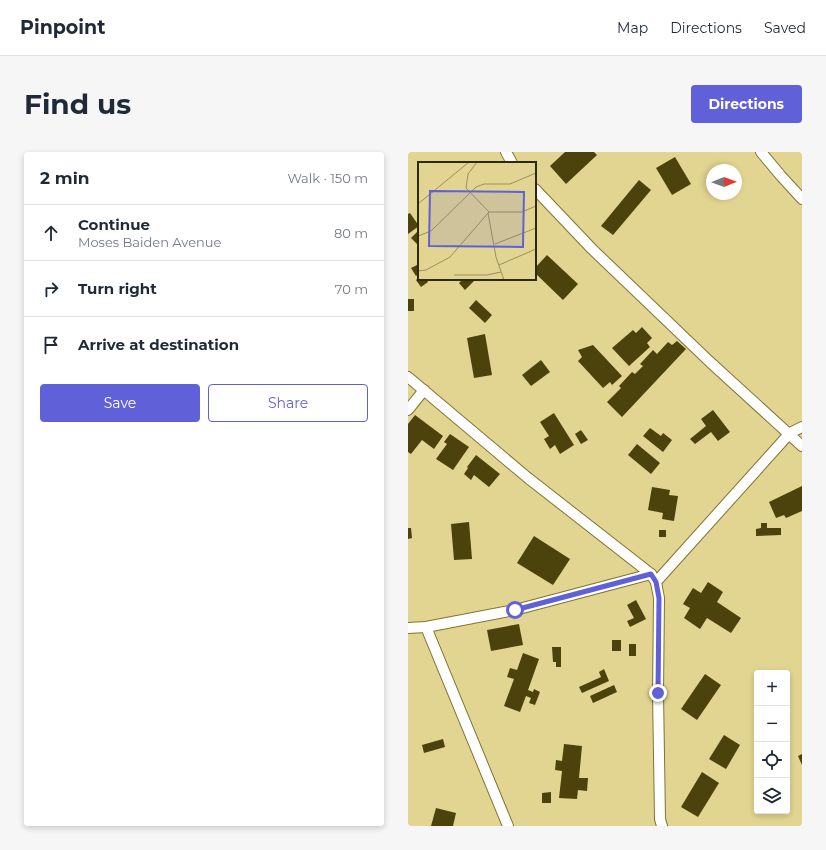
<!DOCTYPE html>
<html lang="en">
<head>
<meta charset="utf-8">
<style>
  :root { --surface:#fff; --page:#f6f6f7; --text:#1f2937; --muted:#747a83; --line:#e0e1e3; --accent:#6060d9 }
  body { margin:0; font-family:Montserrat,sans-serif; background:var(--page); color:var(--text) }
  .controls { position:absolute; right:12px; bottom:12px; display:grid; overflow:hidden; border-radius:4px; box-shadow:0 2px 6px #0003 }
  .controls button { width:36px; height:36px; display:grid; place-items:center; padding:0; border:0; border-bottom:1px solid var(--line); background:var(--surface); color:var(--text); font:20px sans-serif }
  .compass { position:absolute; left:298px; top:12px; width:36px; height:36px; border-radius:50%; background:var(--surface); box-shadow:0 2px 6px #0003; rotate:89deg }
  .stop { position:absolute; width:12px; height:12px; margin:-9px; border:3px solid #6060d9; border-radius:50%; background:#fff }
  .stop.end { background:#6060d9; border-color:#fff; box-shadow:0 1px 4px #0008 }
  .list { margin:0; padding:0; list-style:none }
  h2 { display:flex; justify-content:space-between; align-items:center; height:52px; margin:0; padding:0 16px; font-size:17px }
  h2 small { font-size:13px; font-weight:400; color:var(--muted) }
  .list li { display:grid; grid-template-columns:26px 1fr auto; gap:12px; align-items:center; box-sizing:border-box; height:56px; padding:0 16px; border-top:1px solid var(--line) }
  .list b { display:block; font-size:15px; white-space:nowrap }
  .list p { margin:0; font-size:13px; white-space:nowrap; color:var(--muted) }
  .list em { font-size:13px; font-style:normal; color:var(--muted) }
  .actions { display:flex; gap:8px; padding:12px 16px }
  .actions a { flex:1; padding:9px 0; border:1px solid var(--accent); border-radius:4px; text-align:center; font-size:14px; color:var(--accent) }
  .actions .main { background:var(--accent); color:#fff }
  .icon { flex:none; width:22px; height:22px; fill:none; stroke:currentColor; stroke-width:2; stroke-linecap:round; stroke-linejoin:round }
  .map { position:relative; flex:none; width:394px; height:674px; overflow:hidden; border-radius:4px }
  header { display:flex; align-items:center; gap:24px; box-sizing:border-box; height:56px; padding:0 20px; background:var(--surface); border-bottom:1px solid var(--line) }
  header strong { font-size:19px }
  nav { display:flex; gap:22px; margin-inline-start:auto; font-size:14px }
  .intro { display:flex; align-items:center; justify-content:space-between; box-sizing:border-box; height:96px; padding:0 24px }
  h1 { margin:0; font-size:28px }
  .button { padding:10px 18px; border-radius:4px; background:var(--accent); color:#fff; font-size:14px; font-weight:700 }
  main { display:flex; gap:24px; padding:0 24px }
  aside { flex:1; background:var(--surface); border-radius:4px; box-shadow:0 2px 6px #0003 }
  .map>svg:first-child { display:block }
  .building { fill:#4b420c }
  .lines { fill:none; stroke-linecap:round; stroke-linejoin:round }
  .street-casing { stroke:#807431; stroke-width:12 }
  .street { stroke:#fff; stroke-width:10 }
  .route { stroke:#6060d9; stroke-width:5 }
  .inset-road { fill:none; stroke:#9a905c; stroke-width:1 }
  .view { fill:#6060d9; fill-opacity:0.15; stroke:#6060d9; stroke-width:2 }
  .inset-edge { fill:none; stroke:#2e280c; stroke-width:2 }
</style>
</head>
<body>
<header>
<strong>Pinpoint</strong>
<nav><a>Map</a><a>Directions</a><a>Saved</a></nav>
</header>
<div class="intro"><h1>Find us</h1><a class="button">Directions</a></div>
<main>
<aside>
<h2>2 min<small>Walk · 150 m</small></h2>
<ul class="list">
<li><svg class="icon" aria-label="ahead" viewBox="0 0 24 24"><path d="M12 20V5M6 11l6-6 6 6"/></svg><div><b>Continue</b><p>Moses Baiden Avenue</p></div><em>80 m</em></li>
<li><svg class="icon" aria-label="right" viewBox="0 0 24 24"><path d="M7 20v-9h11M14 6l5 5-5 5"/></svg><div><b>Turn right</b></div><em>70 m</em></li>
<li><svg class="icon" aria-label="arrive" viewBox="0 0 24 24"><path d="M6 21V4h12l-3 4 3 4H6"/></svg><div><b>Arrive at destination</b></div></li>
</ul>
<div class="actions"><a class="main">Save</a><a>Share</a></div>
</aside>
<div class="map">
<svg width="394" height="674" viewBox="0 0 394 674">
  <rect width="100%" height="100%" fill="#e2d591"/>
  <g class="building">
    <path d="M157,0H186L189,3L158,32L142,14Z"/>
    <path d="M267,5L283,32L264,43L248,16Z"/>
    <path d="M231,28L243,38L205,83L193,74Z"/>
    <path d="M2,61L11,74L0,82V62Z"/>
    <path d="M11,78V94L3,86Z"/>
    <path d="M139,103L170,132L155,148L127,121V116Z"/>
    <path d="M9,113L11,116V122L8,124L3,116Z"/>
    <path d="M11,125V127H18L20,130L13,135L8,128Z"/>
    <path d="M55,127H68L57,138L51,131Z"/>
    <rect x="0" y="147" width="6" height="12"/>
    <path d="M68,148L84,163L77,171L61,156Z"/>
    <path d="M234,175L244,186L239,191L242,195L221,214L204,196L225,178L228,181Z"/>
    <path d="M77,182L84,223L66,226L59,186Z"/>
    <path d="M269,189L278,197L214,265L199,250L213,236L211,234L224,220L227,222L235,214L232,212L245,198L249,202L260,190L264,193Z"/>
    <path d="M185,193L214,224L204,233L202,230L195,236L170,209L174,205L170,198Z"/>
    <path d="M133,208L142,220L123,234L114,223Z"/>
    <path d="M305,258L322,280L310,289L303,280L287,292L282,287L298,274L293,267Z"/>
    <path d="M146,261L166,293L152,302L147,293L142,297L136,287L141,284L132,270Z"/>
    <path d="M7,263L35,284L26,297L14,288L3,302L0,300V272Z"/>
    <path d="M242,276L253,284L255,281L264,288L255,300L235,284Z"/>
    <path d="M173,278L180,288L173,292L167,282Z"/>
    <path d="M42,282L61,295L45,318L28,307L39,292L36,290Z"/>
    <path d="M229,292L252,311L243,322L220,303Z"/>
    <path d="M68,303L92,322L81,335L66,323L63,328L56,322L60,316L59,315Z"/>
    <path d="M394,334V359L378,366L376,363L368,366L361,350Z"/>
    <path d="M244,335L262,338L261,343L270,344L266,369L254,367L255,361L240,358Z"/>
    <path d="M61,370L64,407L46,408L43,372Z"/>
    <path d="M353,371H359V376H373V383L348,384V377L353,376Z"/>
    <path d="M0,376H3L4,386L0,387Z"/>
    <rect x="251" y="378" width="7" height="7"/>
    <path d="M126,384L162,407L145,433L109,411Z"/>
    <path d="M300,430L315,440L309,450L333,466L323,481L299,466L292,477L276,466L282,456L275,452L285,436L293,441Z"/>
    <path d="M228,448L238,467L222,475L219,469L226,466L219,453Z"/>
    <path d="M111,472L115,493L83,499L79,478Z"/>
    <rect x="204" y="488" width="9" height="11"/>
    <rect x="221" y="492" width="7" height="12"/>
    <path d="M144,495H153V515H148V510H145Z"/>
    <path d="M115,501L131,507L120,538L125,540L126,537L132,540L127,553L121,551L123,546L118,544L112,560L96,554L106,527L99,525L102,516L109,518Z"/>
    <path d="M196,517L201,529L174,541L171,535L193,525L191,520Z"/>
    <path d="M297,522L313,533L289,568L273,557Z"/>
    <path d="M206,533L209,540L185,551L182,544Z"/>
    <path d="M316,583L332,593L318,617L301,607Z"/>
    <path d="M35,587L37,595L16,601L14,593Z"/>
    <path d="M156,592L174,594L171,626H180L179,639L170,638L169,647L151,646L154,619L147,618L148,608L154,609Z"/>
    <path d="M394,602V613L390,604Z"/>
    <path d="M294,620L311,631L290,665L273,655Z"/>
    <path d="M143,640V651H134V641Z"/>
    <path d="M28,656L48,661L45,674H23Z"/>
  </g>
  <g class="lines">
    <g class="street-casing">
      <g id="street">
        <path d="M98,0L104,11"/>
        <path d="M353,0L373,24L394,47"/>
        <path d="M127,37L184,97L302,210L394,294"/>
        <path d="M0,225L120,326L243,422L248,430L251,446L250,541L252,667L254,674"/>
        <path d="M0,258L16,238"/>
        <path d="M248,430L382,281L394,275"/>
        <path d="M18,475L100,674"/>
        <path d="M0,476L18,475L107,458L243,422"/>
      </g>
    </g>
    <use href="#street" class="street"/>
  </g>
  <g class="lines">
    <path class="route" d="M107,458L243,422L248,430L251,446L250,541"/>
  </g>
  <g transform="translate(10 10)">
    <rect width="118" height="118" fill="#e2d591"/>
    <path class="inset-road" d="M59,0L50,12L48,26L71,50M0,42L51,0M70,51L78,95L86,118M0,74L13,69L58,25L66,22H92L118,11M77,82L118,66M81,103L118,87M0,109L8,108L32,95L71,50H104L118,44M36,113H69L83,110"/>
    <path class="view" d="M12,29L106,30L105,85L11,84Z"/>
    <rect width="118" height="118" class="inset-edge"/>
  </g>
</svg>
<div class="controls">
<button>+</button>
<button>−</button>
<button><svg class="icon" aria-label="locate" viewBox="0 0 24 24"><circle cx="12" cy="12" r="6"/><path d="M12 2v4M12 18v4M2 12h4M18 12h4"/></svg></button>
<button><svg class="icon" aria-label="layers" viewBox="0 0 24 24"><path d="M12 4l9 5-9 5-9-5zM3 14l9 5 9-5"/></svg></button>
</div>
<svg class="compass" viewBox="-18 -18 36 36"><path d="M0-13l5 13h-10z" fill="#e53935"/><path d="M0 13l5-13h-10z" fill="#747a83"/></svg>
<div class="stop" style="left:107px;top:458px"></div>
<div class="stop end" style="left:250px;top:541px"></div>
</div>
</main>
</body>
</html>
